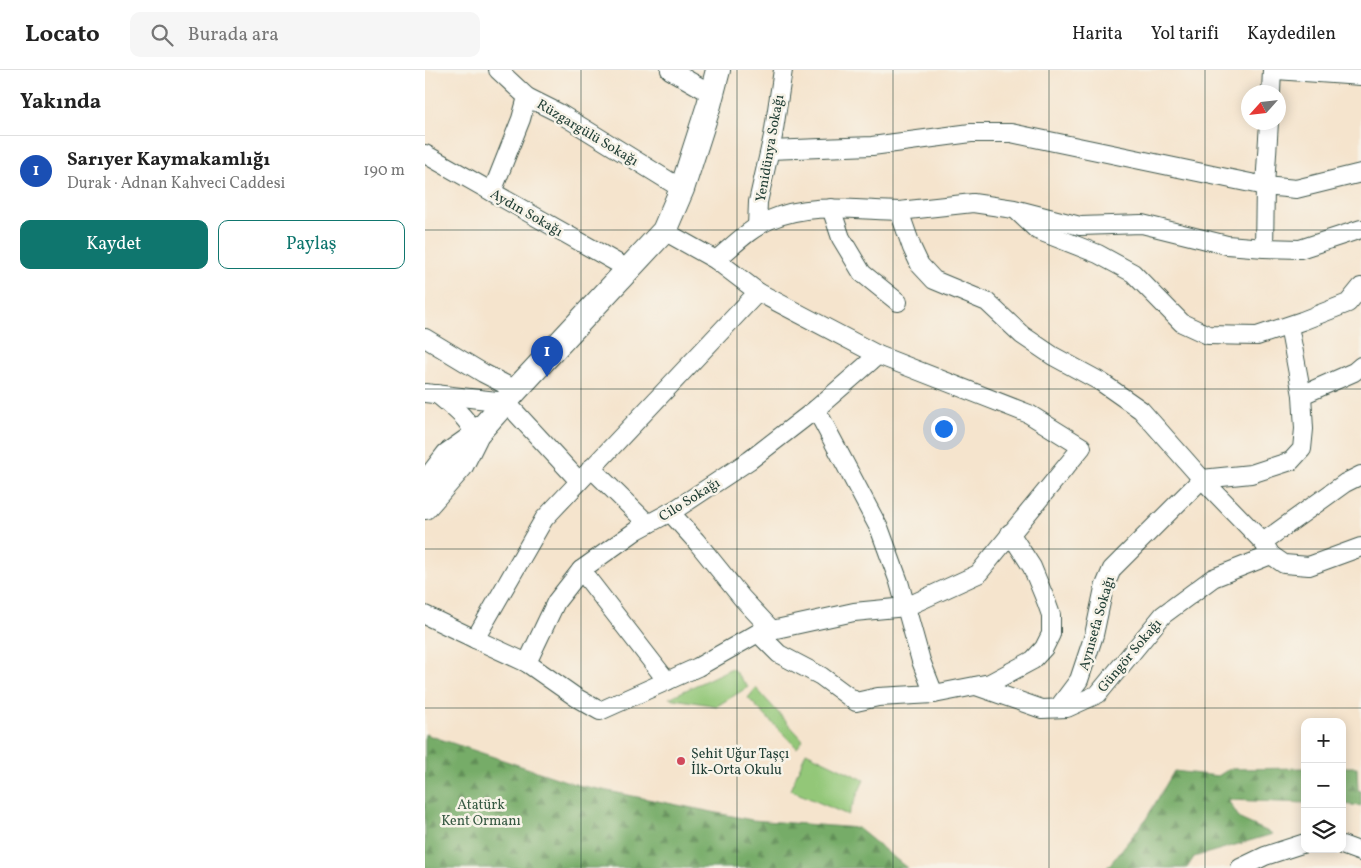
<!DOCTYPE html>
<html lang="tr">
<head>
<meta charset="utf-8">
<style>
  :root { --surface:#fff; --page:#f6f6f6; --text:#222; --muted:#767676; --line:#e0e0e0; --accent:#0f766e }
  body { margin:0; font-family:Vollkorn,serif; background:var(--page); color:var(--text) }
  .controls { position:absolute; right:15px; bottom:15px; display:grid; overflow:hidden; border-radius:10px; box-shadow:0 2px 12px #0003 }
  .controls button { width:45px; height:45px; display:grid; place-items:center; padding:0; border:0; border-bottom:1px solid var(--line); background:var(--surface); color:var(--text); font:25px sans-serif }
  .compass { position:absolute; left:816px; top:15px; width:45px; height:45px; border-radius:50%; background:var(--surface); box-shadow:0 2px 12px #0003; rotate:243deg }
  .you { position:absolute; left:518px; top:358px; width:18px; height:18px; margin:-12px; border:4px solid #fff; border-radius:50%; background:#1a73e8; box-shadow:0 0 0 8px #1a73e833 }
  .badge { display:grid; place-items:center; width:32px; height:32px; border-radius:50%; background:var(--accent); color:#fff; font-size:16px; font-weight:700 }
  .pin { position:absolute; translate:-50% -41px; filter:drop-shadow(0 1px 2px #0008) }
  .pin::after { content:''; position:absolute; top:26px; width:18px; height:15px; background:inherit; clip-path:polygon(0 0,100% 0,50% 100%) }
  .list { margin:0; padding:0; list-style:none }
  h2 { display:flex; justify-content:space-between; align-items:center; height:65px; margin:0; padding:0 20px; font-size:21px }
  h2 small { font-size:16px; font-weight:400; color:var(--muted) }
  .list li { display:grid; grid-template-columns:32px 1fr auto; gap:15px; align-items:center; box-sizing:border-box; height:70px; padding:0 20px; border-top:1px solid var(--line) }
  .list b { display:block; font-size:19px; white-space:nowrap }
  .list p { margin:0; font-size:16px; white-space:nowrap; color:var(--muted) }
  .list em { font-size:16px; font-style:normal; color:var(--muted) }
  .actions { display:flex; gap:10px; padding:15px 20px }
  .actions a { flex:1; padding:11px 0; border:1px solid var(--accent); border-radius:10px; text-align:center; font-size:18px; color:var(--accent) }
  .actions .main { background:var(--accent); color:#fff }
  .icon { flex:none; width:28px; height:28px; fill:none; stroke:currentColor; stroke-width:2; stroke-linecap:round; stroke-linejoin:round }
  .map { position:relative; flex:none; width:936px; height:798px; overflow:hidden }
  header { display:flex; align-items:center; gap:30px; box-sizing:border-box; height:70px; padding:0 25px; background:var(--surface); border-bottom:1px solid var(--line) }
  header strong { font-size:24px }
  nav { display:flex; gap:28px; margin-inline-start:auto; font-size:18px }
  .search { width:350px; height:45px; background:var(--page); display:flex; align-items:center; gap:12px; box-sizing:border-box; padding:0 18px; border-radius:10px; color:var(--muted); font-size:19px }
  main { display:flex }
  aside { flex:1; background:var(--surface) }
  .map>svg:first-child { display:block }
  .green { fill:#93c778; stroke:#598256 }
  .forest { fill:url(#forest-firs); stroke:#4a744e }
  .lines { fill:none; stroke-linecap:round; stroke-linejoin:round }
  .street-casing { stroke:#3f564b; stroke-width:20 }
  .secondary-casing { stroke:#3f564b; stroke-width:26 }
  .street { stroke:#fff; stroke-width:18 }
  .secondary { stroke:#fff; stroke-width:24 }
  .grid { fill:none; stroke:#1f3d34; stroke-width:1; stroke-opacity:0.55 }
  .poi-dot { fill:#d1495b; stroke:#f7f3e8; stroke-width:2 }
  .labels { text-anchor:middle; stroke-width:5; stroke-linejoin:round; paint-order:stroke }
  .street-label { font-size:14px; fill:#1f3d34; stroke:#f7f3e8 }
  .poi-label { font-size:14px; fill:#1f3d34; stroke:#f7f3e8; text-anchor:start }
  .park-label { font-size:14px; fill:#365942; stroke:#f7f3e8 }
</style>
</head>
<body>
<header>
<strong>Locato</strong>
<div class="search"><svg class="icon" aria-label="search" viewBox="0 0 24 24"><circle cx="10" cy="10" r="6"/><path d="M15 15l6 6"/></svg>Burada ara</div>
<nav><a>Harita</a><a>Yol tarifi</a><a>Kaydedilen</a></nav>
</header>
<main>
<aside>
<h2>Yakında<small></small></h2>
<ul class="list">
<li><span class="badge" style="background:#1a4fb4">1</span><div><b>Sarıyer Kaymakamlığı</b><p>Durak · Adnan Kahveci Caddesi</p></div><em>190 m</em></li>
</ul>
<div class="actions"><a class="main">Kaydet</a><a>Paylaş</a></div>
</aside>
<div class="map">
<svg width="936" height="798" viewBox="0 0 936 798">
  <defs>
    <pattern id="forest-firs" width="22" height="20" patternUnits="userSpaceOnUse" patternTransform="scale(1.25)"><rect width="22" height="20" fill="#76ac68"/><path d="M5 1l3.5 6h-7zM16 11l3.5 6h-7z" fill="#608d56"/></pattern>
  </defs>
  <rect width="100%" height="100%" fill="#f7f3e8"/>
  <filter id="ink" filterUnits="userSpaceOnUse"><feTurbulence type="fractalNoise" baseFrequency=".02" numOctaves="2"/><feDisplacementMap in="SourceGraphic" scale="10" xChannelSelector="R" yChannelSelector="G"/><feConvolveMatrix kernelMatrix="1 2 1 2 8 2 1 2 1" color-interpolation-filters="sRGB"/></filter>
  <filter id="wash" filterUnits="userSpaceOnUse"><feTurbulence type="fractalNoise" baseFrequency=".0096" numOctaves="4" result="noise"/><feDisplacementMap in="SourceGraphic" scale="20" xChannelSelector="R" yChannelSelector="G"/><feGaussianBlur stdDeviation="1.12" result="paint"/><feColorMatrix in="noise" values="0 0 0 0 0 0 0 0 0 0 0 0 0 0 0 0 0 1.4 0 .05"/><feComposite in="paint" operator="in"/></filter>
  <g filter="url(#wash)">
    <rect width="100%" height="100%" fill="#f5e4cd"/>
    <g class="green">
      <path d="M307,598L323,617L292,636L244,628Z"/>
      <path d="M331,618L378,670L372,678L323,628Z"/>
      <path d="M381,682L439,710L423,745L365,720Z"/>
    </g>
    <g class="forest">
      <path d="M0,664L153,715L327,750L433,758L482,798H0Z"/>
      <path d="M917,697H932L933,720L936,721V736L917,734Z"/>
      <path d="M880,698V733L803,730L815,749L848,764L769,787L762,798H682L721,749L749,701L793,706L804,699Z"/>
    </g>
  </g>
  <g filter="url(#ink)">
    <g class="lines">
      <g class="street-casing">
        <g id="street">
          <path d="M73,0L102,27L134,43L257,119"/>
          <path d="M245,0L287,24"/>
          <path d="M851,0L936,6"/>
          <path d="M846,22L847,0"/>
          <path d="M345,80L447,76L546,63H586L840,116L844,52"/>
          <path d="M0,84L203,199"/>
          <path d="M67,122L96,49L102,27"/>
          <path d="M406,138L416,168L437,203L473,232"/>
          <path d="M474,141L548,133L589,139L655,156L717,154L802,175L839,178L840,116L871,119L936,103"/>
          <path d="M592,141L612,160L673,184L708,203L757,253L783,265L832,266L877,251L923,233L936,217"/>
          <path d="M332,157L333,132L348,66L358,0"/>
          <path d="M239,161L291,190"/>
          <path d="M839,178L875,179L936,159"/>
          <path d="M864,256L877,325"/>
          <path d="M0,268L58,303L91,320"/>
          <path d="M0,323L81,332L154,411"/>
          <path d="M12,324C28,338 42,346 50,366"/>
          <path d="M391,339L455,460L474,512L496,591L509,624L565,613L608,590L619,578L626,564V545L621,531L607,497L585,463"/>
          <path d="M166,398L223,454"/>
          <path d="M245,442L271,471L317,528L347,560"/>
          <path d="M838,472L920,413L936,405"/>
          <path d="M156,500L242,611"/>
          <path d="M0,545L50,569L119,449L333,222L291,190C307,177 324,159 344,150C385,132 431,140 474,141L487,178L495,195L509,210L562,232L597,265L628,286L676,312L716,340L777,409L838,472L846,485L859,494L884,496L936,477"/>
          <path d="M333,563L354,584L396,606L431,632L453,627L509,624"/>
          <path d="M50,569L102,593L152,628L175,641L273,597L333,563L429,542L481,537L553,504L657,377L604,344L453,285L333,222"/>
          <path d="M102,593L131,532L156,500L212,460L251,439L325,390L391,339L453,285"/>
          <path d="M551,616L617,639L642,638L673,624L738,545L788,508L846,485"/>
          <path d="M633,638L654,610L669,565L679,518L687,499L777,409L826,404L866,391L877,379L879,359L877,325L929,302L936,296"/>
          <path d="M917,775L936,782"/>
          <path d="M815,798L840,786L880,773"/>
        </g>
      </g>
      <g class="secondary-casing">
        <g id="secondary">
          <path d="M0,415L23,385L50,366L91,320L239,161L257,119L284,35L293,0"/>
          <path d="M0,437L36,396L50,368"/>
        </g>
      </g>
      <use href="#street" class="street"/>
      <use href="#secondary" class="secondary"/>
    </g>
  </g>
  <path class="grid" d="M156,0V798M312,0V798M468,0V798M624,0V798M780,0V798M0,160H936M0,319H936M0,479H936M0,638H936"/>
  <circle class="poi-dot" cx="256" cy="691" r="5"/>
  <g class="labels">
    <g class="street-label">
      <text transform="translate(163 62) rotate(31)" y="5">Rüzgargülü Sokağı</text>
      <text transform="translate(344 78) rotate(-80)" y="5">Yenidünya Sokağı</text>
      <text transform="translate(102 142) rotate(30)" y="5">Aydın Sokağı</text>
      <text transform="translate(264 429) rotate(-32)" y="5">Cilo Sokağı</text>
      <text transform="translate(671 553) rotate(-74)" y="5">Aynısefa Sokağı</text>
      <text transform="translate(704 585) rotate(-50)" y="5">Güngör Sokağı</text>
    </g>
    <g class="poi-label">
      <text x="266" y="688">Şehit Uğur Taşçı<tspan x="266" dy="16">İlk-Orta Okulu</tspan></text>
    </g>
    <g class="park-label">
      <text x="56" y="739">Atatürk<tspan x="56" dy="16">Kent Ormanı</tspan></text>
    </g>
  </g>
</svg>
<div class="controls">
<button>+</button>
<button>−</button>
<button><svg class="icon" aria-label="layers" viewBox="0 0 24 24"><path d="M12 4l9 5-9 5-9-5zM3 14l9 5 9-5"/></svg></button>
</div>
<svg class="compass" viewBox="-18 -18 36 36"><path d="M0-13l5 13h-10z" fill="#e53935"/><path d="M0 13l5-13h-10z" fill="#767676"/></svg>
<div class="you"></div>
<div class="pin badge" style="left:122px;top:307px;background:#1a4fb4">1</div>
</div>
</main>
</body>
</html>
